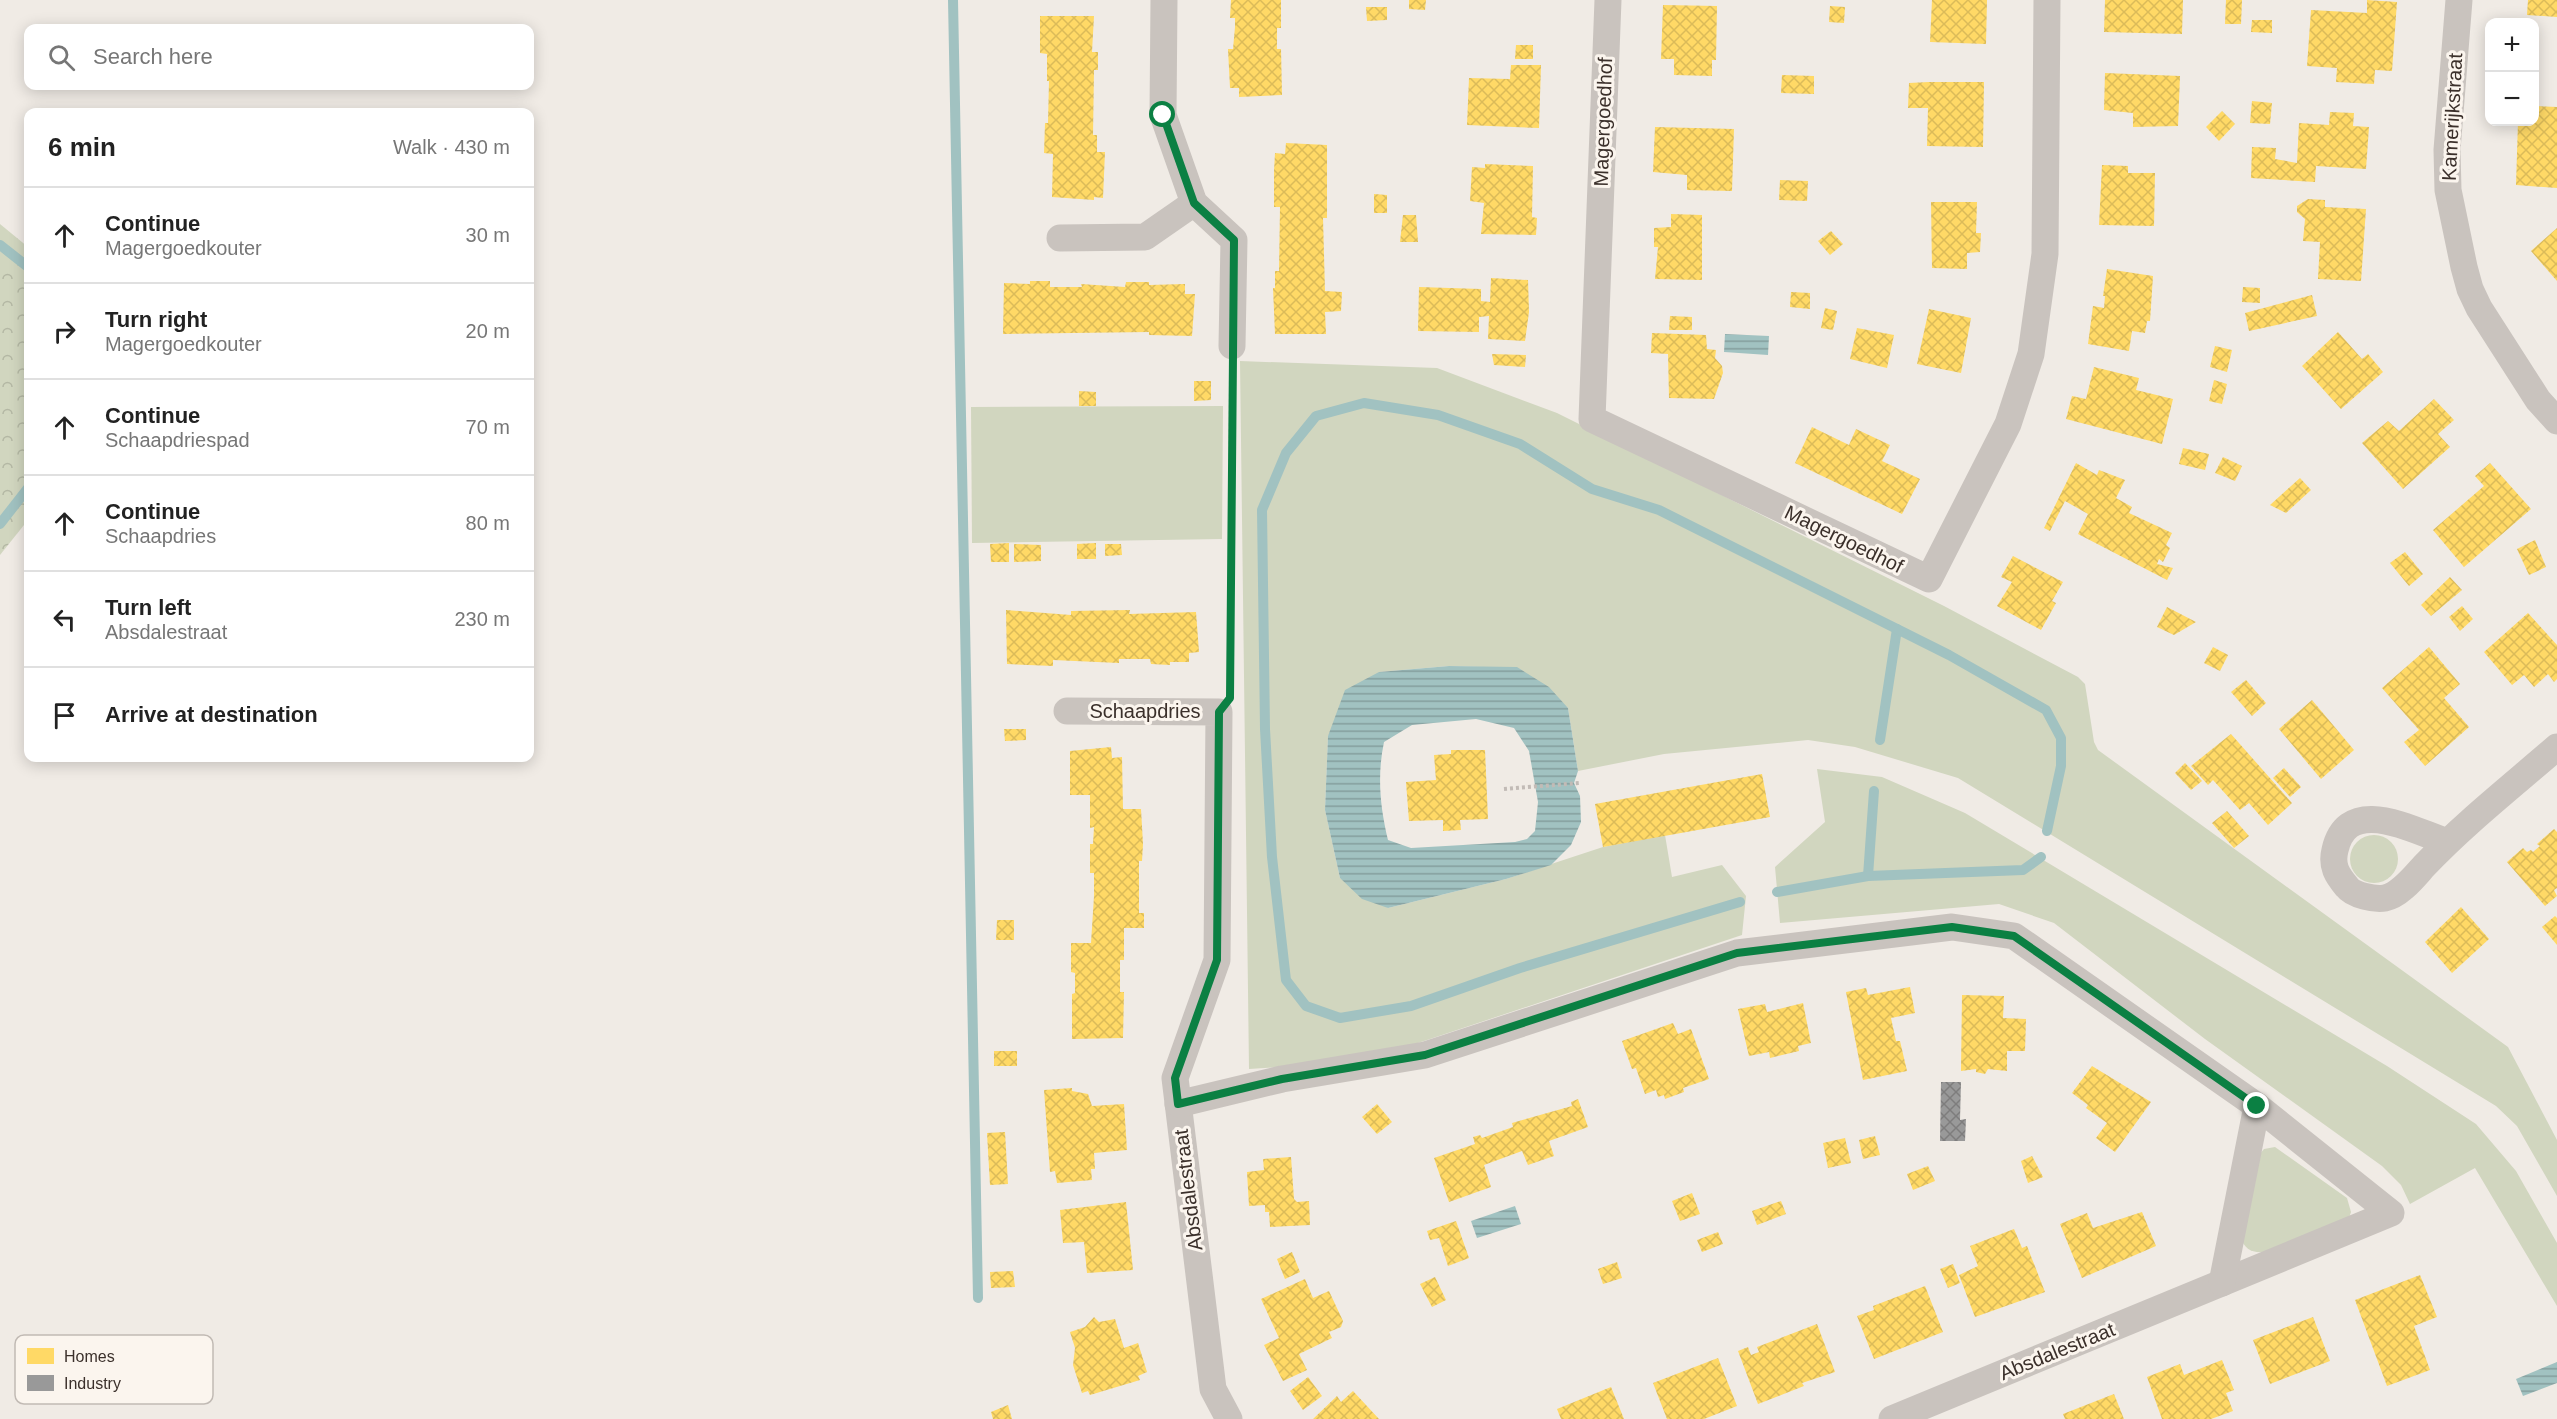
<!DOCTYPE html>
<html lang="en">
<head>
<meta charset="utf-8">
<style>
  :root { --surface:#fff; --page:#f2f2f2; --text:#222; --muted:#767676; --line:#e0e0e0 }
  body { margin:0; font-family:Arial,sans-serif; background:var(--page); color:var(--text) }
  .controls { position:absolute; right:18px; top:18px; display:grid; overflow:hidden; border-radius:12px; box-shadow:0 3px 15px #0003 }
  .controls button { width:54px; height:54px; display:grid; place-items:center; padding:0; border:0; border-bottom:2px solid var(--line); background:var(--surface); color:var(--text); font:30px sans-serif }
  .stop { position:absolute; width:18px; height:18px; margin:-14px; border:4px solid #0b8043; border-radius:50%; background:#fff }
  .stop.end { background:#0b8043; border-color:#fff; box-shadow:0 2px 6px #0008 }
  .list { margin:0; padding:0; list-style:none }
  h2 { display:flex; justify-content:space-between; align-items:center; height:78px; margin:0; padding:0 24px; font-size:26px }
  h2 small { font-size:20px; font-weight:400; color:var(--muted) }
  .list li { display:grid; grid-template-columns:39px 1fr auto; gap:18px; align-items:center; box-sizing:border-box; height:96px; padding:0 24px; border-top:2px solid var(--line) }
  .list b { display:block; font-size:22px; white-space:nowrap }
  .list p { margin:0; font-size:20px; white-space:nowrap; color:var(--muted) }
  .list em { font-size:20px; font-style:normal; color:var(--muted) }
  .icon { flex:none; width:33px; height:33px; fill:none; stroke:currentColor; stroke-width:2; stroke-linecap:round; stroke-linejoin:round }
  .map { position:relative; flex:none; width:2557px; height:1419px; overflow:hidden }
  .search { position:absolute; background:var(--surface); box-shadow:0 3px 15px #0003; left:24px; top:24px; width:510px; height:66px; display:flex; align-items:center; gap:15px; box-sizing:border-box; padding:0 21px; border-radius:12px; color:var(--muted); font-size:22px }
  .panel { position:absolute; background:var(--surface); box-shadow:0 3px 15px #0003; left:24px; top:108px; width:510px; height:654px; border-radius:12px }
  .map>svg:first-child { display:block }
  .green { fill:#d1d6bf }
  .park { fill:url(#park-crowns) }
  .water { fill:url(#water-rules); fill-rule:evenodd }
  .homes { fill:url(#homes-cross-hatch) }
  .industry { fill:url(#industry-cross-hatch) }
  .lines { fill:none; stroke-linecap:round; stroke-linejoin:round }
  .stream { stroke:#a1c2c1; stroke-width:10 }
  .path { stroke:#c2bbb6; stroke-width:4; stroke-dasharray:3 3; stroke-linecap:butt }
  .street { stroke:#c9c3be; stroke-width:27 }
  .route { stroke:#0b8043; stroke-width:8 }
  .labels { text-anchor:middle; stroke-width:6; stroke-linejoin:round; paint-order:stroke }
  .street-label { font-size:20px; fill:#3b302b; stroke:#fbf5ee }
  .key { fill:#fbf5ee; stroke:#c1bab4; stroke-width:1.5 }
  .key-label { font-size:16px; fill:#3b302b }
</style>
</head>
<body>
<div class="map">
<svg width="2557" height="1419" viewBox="0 0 2557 1419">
  <defs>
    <pattern id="park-crowns" width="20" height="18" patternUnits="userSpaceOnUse" patternTransform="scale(1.5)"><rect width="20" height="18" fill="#d1d6bf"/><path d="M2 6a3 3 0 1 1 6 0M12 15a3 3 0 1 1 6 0" fill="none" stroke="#b4b8a4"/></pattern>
    <pattern id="water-rules" width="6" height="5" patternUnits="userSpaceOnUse" patternTransform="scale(1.5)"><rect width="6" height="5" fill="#a1c2c1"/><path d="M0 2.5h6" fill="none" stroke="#849e9d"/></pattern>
    <pattern id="homes-cross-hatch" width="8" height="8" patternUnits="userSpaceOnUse" patternTransform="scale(1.5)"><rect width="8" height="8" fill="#ffd966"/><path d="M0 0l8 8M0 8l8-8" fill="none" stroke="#dbbb59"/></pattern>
    <pattern id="industry-cross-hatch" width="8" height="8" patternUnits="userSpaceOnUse" patternTransform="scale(1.5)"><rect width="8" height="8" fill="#999"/><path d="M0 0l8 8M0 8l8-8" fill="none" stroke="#7e7d7d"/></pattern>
  </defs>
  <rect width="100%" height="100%" fill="#f0ebe5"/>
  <g class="green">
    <path d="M1240,361L1437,368L1557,413L1944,606L2078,677L2085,684L2094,742L2098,750L2508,1047L2557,1140V1196L2517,1126L2496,1106L1958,778L1855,747L1808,740L1664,754L1578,771L1568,708L1517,668L1449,666L1379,672L1328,736L1325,810L1340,878L1388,908L1506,879L1603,847L1665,835L1672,877L1722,865L1746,896L1742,935L1397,1050L1329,1064L1249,1069Z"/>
    <path d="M1223,406L1222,539L972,543L971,407Z"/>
    <path d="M1817,769L1882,777L1965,813L2387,1066L2476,1124L2516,1171L2557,1243V1306L2475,1168L2410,1204L2401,1185L2382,1166L2205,1039L2054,923L1999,904L1780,923L1775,867L1825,822Z"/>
    <circle cx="2374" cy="859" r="24"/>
    <path d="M2275,1147L2347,1198L2351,1212L2348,1221L2264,1252C2251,1253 2245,1249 2240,1237L2259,1155L2264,1149Z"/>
  </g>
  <path class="park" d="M0,224L28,247V520L0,555Z"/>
  <g class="water">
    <path d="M1725,334L1769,336L1768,355L1724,352Z"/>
    <path d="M1449,666L1517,667L1549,687L1568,708L1578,771L1574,783L1580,796L1581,822L1571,845L1551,865L1506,879L1388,908L1362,899L1340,878L1325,810L1328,736L1345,690L1379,672ZM1476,719L1514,728L1529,751L1538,802L1535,831L1527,839L1515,842L1411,848L1388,840C1380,807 1377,775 1384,742L1412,725Z"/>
    <path d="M1515,1206L1521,1224L1477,1238L1471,1221Z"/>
    <path d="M2557,1362V1383L2523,1396L2516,1379Z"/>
  </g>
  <g class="homes">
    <path d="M1231,0H1281V28H1277V49H1281L1282,95L1239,97V88H1230L1228,49H1233L1235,27V18H1230Z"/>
    <path d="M1409,0H1426L1425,10L1409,9Z"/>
    <path d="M1932,0H1987L1986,44L1930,42Z"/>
    <path d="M2105,0H2183L2182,34L2104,32Z"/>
    <path d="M2226,0H2242L2241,24H2225Z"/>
    <path d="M2367,0L2397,2L2392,71L2375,70L2374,84L2336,82L2337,68L2307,66L2311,10L2367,13Z"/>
    <path d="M2528,0H2557V17L2527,15Z"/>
    <path d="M1663,5L1717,6L1716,60H1712V76L1674,75V59H1661Z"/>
    <path d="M1830,6L1845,7L1844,23L1829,22Z"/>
    <path d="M1366,7H1387V20L1367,21Z"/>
    <path d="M1040,16H1094L1092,52H1098V70H1094L1093,135H1097V152H1105L1103,198L1094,197V200L1052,197L1053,154L1044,153L1045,123H1048L1049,81H1047V54L1040,53Z"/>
    <path d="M2252,20H2272V33L2251,32Z"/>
    <path d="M1516,45H1533V59H1515Z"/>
    <path d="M1511,65H1541L1539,128L1467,125L1469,78L1510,79Z"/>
    <path d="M2105,73L2180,76L2178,126L2133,127V113L2104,110Z"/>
    <path d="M1782,75L1814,76V94L1781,93Z"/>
    <path d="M1929,82H1984L1983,147L1927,146L1928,108H1908L1909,83Z"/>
    <path d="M2252,101L2272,103L2270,124L2250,123Z"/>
    <path d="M2535,106L2557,107V188L2516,185L2518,122H2535Z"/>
    <path d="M2222,111L2235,124L2219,141L2206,127Z"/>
    <path d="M2330,112L2354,113L2353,126L2369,127L2366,169L2316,166L2315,182L2251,178L2252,147L2276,148L2275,159L2297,163L2299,123L2329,125Z"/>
    <path d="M1655,127L1734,129L1732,191L1687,190V175L1653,172Z"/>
    <path d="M1286,143L1327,145V218H1323L1325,291L1342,292L1341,311L1325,312L1326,334H1275L1273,288H1275V271H1279L1280,207H1274V171L1275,153L1285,154Z"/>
    <path d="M1485,164L1533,166L1532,217L1537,218L1536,235L1481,234L1484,203L1470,201L1472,167L1485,168Z"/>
    <path d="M2102,165L2128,166V173H2155L2154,226L2099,225Z"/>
    <path d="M1780,180L1808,181L1807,201L1779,200Z"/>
    <path d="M1374,194L1387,195V213H1374Z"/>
    <path d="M2308,199L2325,200V207L2366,209L2361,281L2318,279L2320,242L2303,241L2305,219L2297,212V206Z"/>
    <path d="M1931,202H1977L1976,233H1981L1980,252L1967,253V269L1932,268Z"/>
    <path d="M1671,214L1702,215V280L1655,279L1658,247H1654V228L1671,227Z"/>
    <path d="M1403,215H1416L1418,242H1400Z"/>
    <path d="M2557,228V281L2531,251Z"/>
    <path d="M1831,231L1843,244L1830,255L1818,241Z"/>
    <path d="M2107,269L2153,276L2150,321H2147L2145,333L2132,331L2129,351L2088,344L2093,306L2104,308L2105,296H2103Z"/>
    <path d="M1491,278L1528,280L1529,312L1525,341L1488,339L1489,316L1479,317V332L1418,331L1419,287L1481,289V301L1490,302Z"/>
    <path d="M1030,281H1050V287H1082L1081,284L1125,287L1126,282H1149V285L1185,284V294H1195L1192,336L1149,335V332L1003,334L1004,283L1030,284Z"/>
    <path d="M2243,287L2260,288V303L2242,302Z"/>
    <path d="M1791,292L1810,293V309L1790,307Z"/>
    <path d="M2312,295L2317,316L2249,331L2245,313Z"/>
    <path d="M1825,308L1837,311L1833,330L1821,328Z"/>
    <path d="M1929,309L1971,318L1961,373L1917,364Z"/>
    <path d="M1670,316L1692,317V330H1669Z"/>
    <path d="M1857,328L1894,335L1887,368L1850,359Z"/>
    <path d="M2338,332L2362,359L2368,354L2383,372L2341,409L2302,366Z"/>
    <path d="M1652,333L1706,335L1707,349L1716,350L1715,358L1722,366L1723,373L1714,399L1669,398L1668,354L1651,353Z"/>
    <path d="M2215,346L2232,350L2227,372L2210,367Z"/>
    <path d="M1492,354L1526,355L1525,367L1494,365Z"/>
    <path d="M2094,367L2139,378L2136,390L2173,399L2162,444L2066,419L2072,396L2086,399Z"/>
    <path d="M2214,380L2227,384L2222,404L2209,401Z"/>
    <path d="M1194,381H1211V400L1194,401Z"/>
    <path d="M1079,391L1096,392V406H1079Z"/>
    <path d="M2434,399L2454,420L2438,434L2450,447L2403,489L2362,443L2388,421L2399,431Z"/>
    <path d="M1812,427L1849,445L1856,429L1890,445L1882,461L1920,479L1902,514L1795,463Z"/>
    <path d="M2183,448L2209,454L2205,470L2179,464Z"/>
    <path d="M2223,457L2242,466L2235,481L2215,473Z"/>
    <path d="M2076,463L2097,475L2099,470L2125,480L2116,498L2132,507L2129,513L2172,533L2166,545L2170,548L2163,562L2159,559L2157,564L2173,568L2167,580L2078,534L2088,514L2065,501L2050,531L2044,528Z"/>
    <path d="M2490,463L2531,509L2464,567L2433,530L2484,486L2475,476Z"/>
    <path d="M2300,478L2311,490L2286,513L2270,505Z"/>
    <path d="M2535,540L2546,567L2529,575L2517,549Z"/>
    <path d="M1009,543V562H991L990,544Z"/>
    <path d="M1096,543V559H1077V544Z"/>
    <path d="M1014,544L1041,545V561L1014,562Z"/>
    <path d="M1105,544H1121L1122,555L1105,556Z"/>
    <path d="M2405,552L2423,574L2409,586L2390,563Z"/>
    <path d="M2013,556L2063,582L2052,601L2056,603L2041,630L1997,606L2012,582L2001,577Z"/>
    <path d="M2450,577L2462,590L2431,616L2421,605Z"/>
    <path d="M2462,606L2473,619L2460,631L2449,617Z"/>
    <path d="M2167,607L2196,622L2174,635L2157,627Z"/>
    <path d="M1006,610L1071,615V611L1130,610L1129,614L1196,612L1199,652L1189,653V662H1170V665L1151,664L1150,659H1119V663L1053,660V666L1007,664Z"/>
    <path d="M2528,613L2557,645V679L2554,682L2548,674L2534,687L2524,675L2512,685L2484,652Z"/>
    <path d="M2213,647L2228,655L2220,671L2204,663Z"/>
    <path d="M2429,647L2460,684L2444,698L2469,727L2425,766L2404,742L2419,730L2382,688Z"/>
    <path d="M2246,680L2266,703L2252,716L2231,692Z"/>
    <path d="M2312,700L2354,750L2321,779L2279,729Z"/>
    <path d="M1004,729H1026V740L1005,741Z"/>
    <path d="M2231,734L2292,803L2268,825L2249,803L2240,810L2213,780L2208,785L2191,766Z"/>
    <path d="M1111,747L1112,758L1122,757L1123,809H1141L1143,844L1142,861H1139V913H1144V928H1124V960H1120V992H1124L1123,1038L1072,1039V994L1075,993V973L1071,972V943H1091L1094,896V873H1090V844H1093L1094,827L1090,828V795H1070V751Z"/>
    <path d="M1451,750H1485L1488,819L1460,820L1461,830L1443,831V820L1409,821L1406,782L1436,780L1434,755L1451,754Z"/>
    <path d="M2185,763L2202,781L2191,790L2175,773Z"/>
    <path d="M2284,768L2301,787L2290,797L2273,778Z"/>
    <path d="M1762,774L1770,817L1603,847L1595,804Z"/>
    <path d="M2227,811L2249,836L2234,848L2212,823Z"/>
    <path d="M2554,829L2557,832V888L2554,890L2557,896L2545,906L2507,862L2523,848L2527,852L2531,850L2533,852L2540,846L2537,844Z"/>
    <path d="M2461,907L2489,939L2452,973L2425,942Z"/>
    <path d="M2555,916L2557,918V945L2542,927Z"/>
    <path d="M997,920H1014V940H996Z"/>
    <path d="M1910,987L1915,1013L1891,1018L1896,1041H1900L1907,1071L1863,1080L1846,992L1866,988L1868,995Z"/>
    <path d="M1962,995L2004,996L2003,1018L2026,1019L2025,1051H2007V1071L1988,1069L1985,1074L1976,1072V1069L1961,1071Z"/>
    <path d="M1803,1003L1811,1043L1798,1046L1799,1051L1770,1058L1769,1052L1749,1056L1738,1009L1765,1004L1767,1012Z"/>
    <path d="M1673,1023L1678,1034L1691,1029L1709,1079L1683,1088L1684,1092L1665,1099L1664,1095L1658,1097L1656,1090L1645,1094L1636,1068L1632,1069L1622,1041Z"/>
    <rect x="994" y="1051" width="23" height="15"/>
    <path d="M2092,1066L2151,1102L2115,1152L2096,1138L2107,1123L2086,1108L2088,1105L2072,1093Z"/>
    <path d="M1072,1088V1091L1088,1094L1092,1106L1124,1104L1127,1150L1094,1153L1095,1169H1091L1092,1180L1057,1183L1055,1171L1050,1172L1044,1090Z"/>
    <path d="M1578,1099L1588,1127L1549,1141L1554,1156L1528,1165L1522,1151L1484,1165L1491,1187L1449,1202L1434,1158L1475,1144L1473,1137L1480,1135L1482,1138L1513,1127L1512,1123L1572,1106L1571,1102Z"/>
    <path d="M1377,1104L1392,1122L1377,1134L1362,1117Z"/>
    <path d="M1005,1132L1008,1184L990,1185L987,1133Z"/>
    <path d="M1875,1136L1880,1155L1863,1159L1859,1140Z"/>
    <path d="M1845,1138L1851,1163L1828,1168L1823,1143Z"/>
    <path d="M2032,1156L2043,1177L2028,1183L2021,1161Z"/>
    <path d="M1291,1157L1294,1199L1297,1202L1309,1201L1310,1225L1270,1227L1269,1212H1265V1205L1249,1206L1247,1172L1264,1170L1263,1159Z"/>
    <path d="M1928,1166L1935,1181L1913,1190L1907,1174Z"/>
    <path d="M1692,1193L1700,1214L1680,1221L1672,1201Z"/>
    <path d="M1781,1201L1786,1214L1757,1225L1752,1211Z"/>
    <path d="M1126,1202L1133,1270L1087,1273L1084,1242L1063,1243L1060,1210Z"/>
    <path d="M2142,1212L2156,1246L2082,1278L2060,1224L2087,1213L2093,1228Z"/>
    <path d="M1456,1221L1469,1258L1448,1266L1439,1238L1430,1240L1427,1231Z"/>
    <path d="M2014,1229L2022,1248L2027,1246L2045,1292L1975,1317L1959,1275L1978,1266L1970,1246Z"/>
    <path d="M1718,1232L1723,1244L1702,1252L1697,1240Z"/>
    <path d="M1292,1252L1300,1272L1285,1279L1277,1259Z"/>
    <path d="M1617,1262L1622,1278L1603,1284L1598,1269Z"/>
    <path d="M1953,1264L1960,1283L1948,1288L1940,1269Z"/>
    <path d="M1013,1271L1015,1287L991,1288L990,1272Z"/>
    <path d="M2420,1275L2437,1317L2414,1326L2430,1370L2387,1386L2355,1300Z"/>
    <path d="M1435,1277L1446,1300L1432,1307L1420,1284Z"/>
    <path d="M1305,1279L1313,1298L1329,1291L1343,1321L1341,1327L1329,1332L1332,1338L1299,1354L1307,1370L1283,1381L1264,1345L1279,1338L1261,1299Z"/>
    <path d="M1925,1286L1943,1332L1874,1359L1857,1316L1874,1310L1873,1306Z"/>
    <path d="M1094,1317L1099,1322L1115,1319L1124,1348L1138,1343L1147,1372L1138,1376L1140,1380L1090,1395L1088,1391L1082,1393L1073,1365L1075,1348L1070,1332L1085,1327Z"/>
    <path d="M2313,1317L2330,1361L2270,1384L2253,1340Z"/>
    <path d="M1817,1324L1835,1372L1802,1383L1804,1386L1758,1404L1738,1351L1748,1347L1751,1355L1759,1352L1757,1347Z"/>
    <path d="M1718,1358L1737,1406L1704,1419H1667L1653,1383Z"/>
    <path d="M2222,1360L2234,1390L2226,1393L2233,1411L2211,1419H2162L2147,1377L2180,1364L2184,1375Z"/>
    <path d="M1308,1377L1322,1396L1303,1410L1290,1391Z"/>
    <path d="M1611,1387L1624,1419H1561L1557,1409Z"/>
    <path d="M1353,1391L1379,1419H1313L1337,1396L1341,1402Z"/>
    <path d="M2114,1394L2124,1419H2065L2063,1414Z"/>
    <path d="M1008,1405L1012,1419H993L991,1412Z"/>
  </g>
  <path class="industry" d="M1941,1082H1961L1960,1120L1966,1119L1965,1141H1940Z"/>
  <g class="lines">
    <g class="stream">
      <path d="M953,0L978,1298"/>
      <path d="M0,245L28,267"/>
      <path d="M0,524L28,488"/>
      <path d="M1880,740L1897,629"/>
      <path d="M1868,876L1874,791"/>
      <path d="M1777,892L1868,876L2023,870L2041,857"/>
      <path d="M1740,902L1520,968L1411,1006L1340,1018L1306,1006L1286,980L1272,857L1265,729L1262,510L1286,453L1316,416L1364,403L1438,415L1520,444L1592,489L1659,510L1949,655L2046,710L2061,738V766L2047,831"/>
    </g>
    <g class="path">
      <path d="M1230,684L1231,374"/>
      <path d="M1504,789L1579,783"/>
    </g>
    <g class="street">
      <path d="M1164,0L1163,115L1194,203L1234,240L1232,346"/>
      <path d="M1608,0L1592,419L1929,579L2008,424L2031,354L2045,254L2047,0"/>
      <path d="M2459,0L2447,150L2448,190L2464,267L2470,289L2479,308L2538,400L2557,421"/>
      <path d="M1060,238L1145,237L1194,203"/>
      <path d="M1067,711L1219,712L1217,960L1175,1078L1213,1389L1229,1419"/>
      <path d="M2448,842C2413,831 2348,793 2335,850C2331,866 2337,875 2347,887C2353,895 2375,900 2385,898C2400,895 2414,877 2424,866C2465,823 2512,786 2557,747"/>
      <path d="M1178,1104L1282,1079L1425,1055L1737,953L1952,927L2014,936L2257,1106L2391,1213L1892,1419"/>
      <path d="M2222,1283L2257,1106"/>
    </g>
  </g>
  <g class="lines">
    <path class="route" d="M1163,115L1194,203L1234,240L1230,698L1219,712L1217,960L1175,1078L1178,1104L1282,1079L1425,1055L1737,953L1952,927L2014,936L2257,1106"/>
  </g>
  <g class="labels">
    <g class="street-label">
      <text transform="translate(2452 117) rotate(-87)" y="7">Kamerijkstraat</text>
      <text transform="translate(1603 122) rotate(-88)" y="7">Magergoedhof</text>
      <text transform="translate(1844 539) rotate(26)" y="7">Magergoedhof</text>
      <text x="1145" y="718">Schaapdries</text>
      <text transform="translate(1188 1190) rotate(-97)" y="7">Absdalestraat</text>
      <text transform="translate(2057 1351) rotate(-22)" y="7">Absdalestraat</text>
    </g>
  </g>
  <rect x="15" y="1335" width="198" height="69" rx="9" class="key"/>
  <rect x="27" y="1348" width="27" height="16" fill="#ffd966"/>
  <rect x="27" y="1375" width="27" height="16" fill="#999"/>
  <g class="key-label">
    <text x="64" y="1362">Homes</text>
    <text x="64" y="1389">Industry</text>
  </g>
</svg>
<div class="controls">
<button>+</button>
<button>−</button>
</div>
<div class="stop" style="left:1163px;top:115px"></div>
<div class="stop end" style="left:2257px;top:1106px"></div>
<div class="search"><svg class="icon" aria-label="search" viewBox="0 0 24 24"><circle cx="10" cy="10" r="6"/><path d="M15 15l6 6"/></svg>Search here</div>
<section class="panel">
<h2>6 min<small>Walk · 430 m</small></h2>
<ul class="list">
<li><svg class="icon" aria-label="ahead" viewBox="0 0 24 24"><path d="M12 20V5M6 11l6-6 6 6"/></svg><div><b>Continue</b><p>Magergoedkouter</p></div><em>30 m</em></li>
<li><svg class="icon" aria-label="right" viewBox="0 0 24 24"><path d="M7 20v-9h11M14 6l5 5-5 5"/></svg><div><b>Turn right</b><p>Magergoedkouter</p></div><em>20 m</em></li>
<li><svg class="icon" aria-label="ahead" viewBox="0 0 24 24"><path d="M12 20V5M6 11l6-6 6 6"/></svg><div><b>Continue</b><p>Schaapdriespad</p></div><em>70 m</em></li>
<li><svg class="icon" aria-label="ahead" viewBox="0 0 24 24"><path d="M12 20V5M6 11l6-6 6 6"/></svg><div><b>Continue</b><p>Schaapdries</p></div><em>80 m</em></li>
<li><svg class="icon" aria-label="left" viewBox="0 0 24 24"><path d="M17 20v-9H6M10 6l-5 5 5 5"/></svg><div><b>Turn left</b><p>Absdalestraat</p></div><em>230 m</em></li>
<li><svg class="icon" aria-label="arrive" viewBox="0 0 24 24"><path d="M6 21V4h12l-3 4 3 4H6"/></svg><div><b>Arrive at destination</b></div></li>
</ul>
</section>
</div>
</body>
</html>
